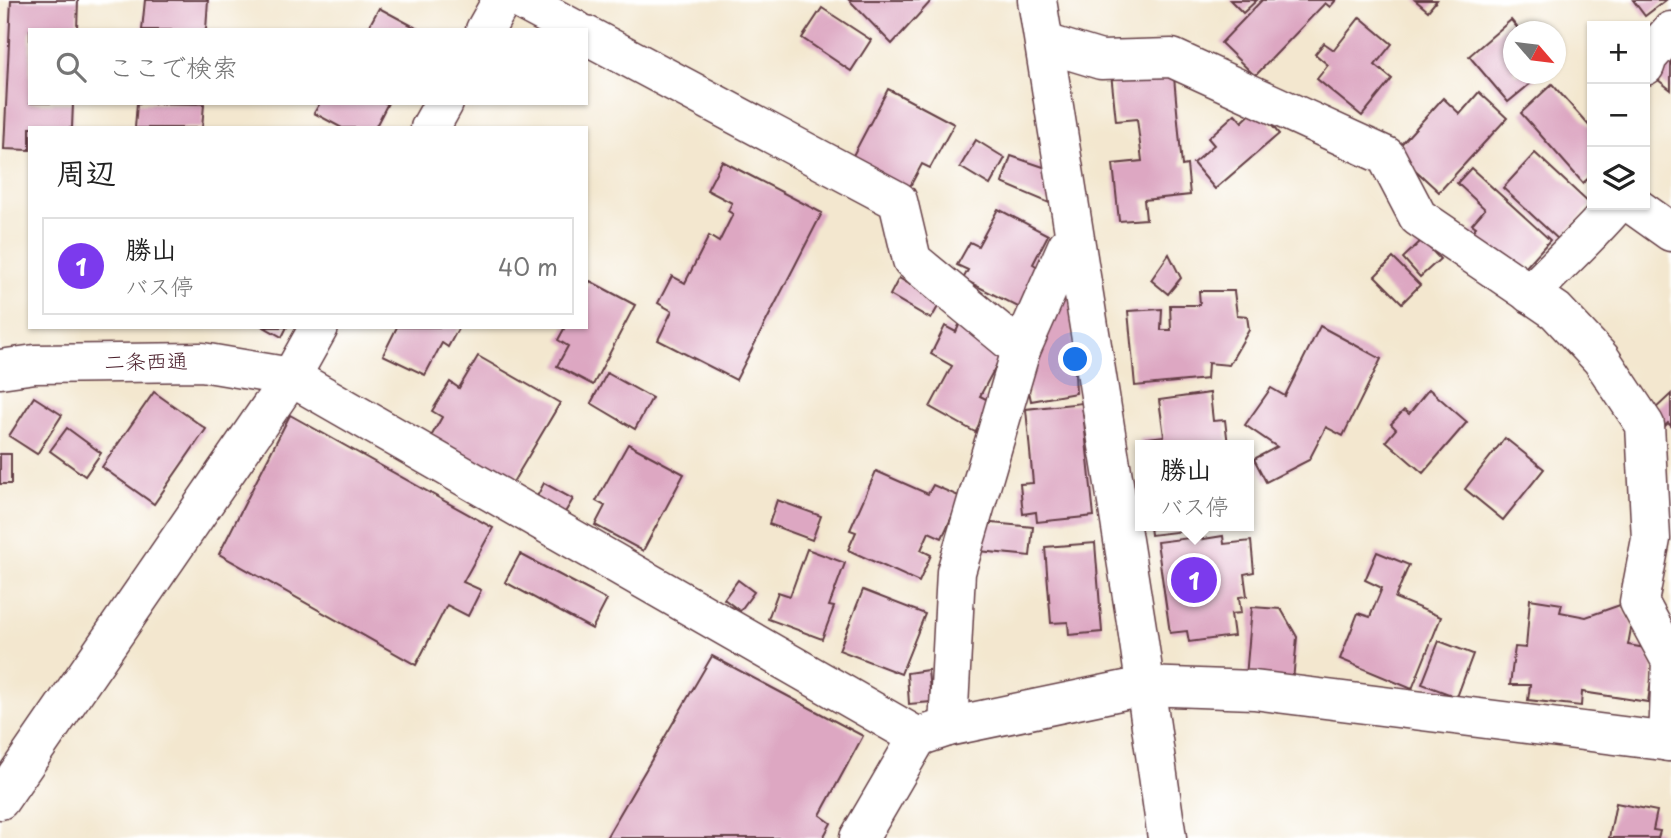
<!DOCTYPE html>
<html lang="ja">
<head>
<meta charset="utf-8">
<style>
  :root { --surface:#fff; --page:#f2f2f2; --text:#222; --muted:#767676; --line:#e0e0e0; --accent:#7c3aed }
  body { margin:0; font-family:"Playpen Sans","Klee One",sans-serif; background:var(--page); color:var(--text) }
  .controls { position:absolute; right:21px; top:21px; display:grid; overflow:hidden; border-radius:0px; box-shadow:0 2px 5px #0004 }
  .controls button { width:63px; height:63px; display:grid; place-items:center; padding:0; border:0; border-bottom:2px solid var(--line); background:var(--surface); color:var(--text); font:35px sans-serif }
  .compass { position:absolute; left:1503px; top:21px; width:63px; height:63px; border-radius:50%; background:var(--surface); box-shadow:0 2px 5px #0004; rotate:118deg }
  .you { position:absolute; left:1076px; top:360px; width:24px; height:24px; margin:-18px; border:5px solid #fff; border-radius:50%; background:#1a73e8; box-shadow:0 0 0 10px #1a73e833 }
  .badge { display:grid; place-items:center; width:46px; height:46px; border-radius:50%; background:var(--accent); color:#fff; font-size:23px; font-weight:700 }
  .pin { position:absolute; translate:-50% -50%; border:4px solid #fff; box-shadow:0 2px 7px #0006 }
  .popup { position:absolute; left:1135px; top:440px; width:119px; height:91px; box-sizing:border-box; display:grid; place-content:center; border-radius:0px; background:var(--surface); filter:drop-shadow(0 2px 5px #0005); font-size:23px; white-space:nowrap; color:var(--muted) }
  .popup b { font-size:26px; color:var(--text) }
  .popup::after { content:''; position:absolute; left:50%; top:100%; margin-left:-14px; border:14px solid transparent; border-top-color:var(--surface) }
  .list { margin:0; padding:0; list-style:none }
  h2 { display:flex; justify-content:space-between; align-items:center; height:91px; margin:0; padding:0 28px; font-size:30px }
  h2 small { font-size:23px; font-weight:400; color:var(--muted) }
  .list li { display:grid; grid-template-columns:46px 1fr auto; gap:21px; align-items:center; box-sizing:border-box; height:98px; margin:0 14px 14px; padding:0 14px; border:2px solid var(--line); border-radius:0px }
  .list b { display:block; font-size:26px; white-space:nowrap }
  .list p { margin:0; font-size:23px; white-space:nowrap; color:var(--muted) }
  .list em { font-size:23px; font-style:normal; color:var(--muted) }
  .icon { flex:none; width:38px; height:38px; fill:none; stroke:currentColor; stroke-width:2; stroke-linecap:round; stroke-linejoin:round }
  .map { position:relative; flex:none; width:1671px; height:838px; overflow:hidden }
  .search { position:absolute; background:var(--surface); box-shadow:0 2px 5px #0004; left:28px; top:28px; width:560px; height:77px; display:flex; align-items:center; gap:18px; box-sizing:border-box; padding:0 24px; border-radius:0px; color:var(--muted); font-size:26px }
  .panel { position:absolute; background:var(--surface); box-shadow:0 2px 5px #0004; left:28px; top:126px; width:560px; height:203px; border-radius:0px }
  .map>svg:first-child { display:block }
  .building { fill:#dda7c2 }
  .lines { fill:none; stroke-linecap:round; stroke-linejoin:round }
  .minor-casing { stroke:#633d44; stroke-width:41 }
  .minor { stroke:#fff; stroke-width:38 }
  .labels { text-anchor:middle; stroke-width:7; stroke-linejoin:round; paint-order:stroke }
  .street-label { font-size:21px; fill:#4a1f2b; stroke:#fff }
</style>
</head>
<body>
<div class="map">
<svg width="1671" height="838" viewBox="0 0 1671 838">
  <rect width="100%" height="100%" fill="#fff"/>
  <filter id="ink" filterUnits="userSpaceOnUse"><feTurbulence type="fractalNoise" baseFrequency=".0143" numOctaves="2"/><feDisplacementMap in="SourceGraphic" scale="14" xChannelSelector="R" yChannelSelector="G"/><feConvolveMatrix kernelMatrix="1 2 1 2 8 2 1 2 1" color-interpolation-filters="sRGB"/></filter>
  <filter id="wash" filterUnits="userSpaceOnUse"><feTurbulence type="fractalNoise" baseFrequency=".00686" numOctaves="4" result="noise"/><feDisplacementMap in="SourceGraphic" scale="28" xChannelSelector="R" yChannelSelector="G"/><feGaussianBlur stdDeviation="1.57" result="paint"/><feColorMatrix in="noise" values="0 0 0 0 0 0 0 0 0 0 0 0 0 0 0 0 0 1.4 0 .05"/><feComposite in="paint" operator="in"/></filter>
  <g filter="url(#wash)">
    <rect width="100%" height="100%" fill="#f3e7cf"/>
    <g id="blocks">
      <g class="building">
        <path d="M11,0H78L77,30H30V103H73L72,128H30V150L4,149Z"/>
        <path d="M145,0H208L206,30H142Z"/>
        <path d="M849,0H932L892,44Z"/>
        <path d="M1230,0H1257L1243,13Z"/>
        <path d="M1262,0H1336L1330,7L1325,3L1255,76L1221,43Z"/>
        <path d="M1415,0H1437L1428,11Z"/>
        <path d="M1633,0H1666L1645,16Z"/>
        <path d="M379,8L420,30H367Z"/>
        <path d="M822,8L871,40L851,71L802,38Z"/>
        <path d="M1360,17L1392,44L1375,65L1392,79L1362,116L1317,79L1328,65L1315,54L1324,43L1334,50Z"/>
        <path d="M1511,20L1521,32H1514V74H1542L1508,102L1469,56Z"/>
        <path d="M1671,54V90L1653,76Z"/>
        <path d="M1173,66L1182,166L1187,165L1190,195L1144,200L1146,219L1119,221L1113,164L1142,161L1137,119L1116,121L1111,73Z"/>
        <path d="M1552,84L1592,129V175L1583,183L1521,113Z"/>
        <path d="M888,89L954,124L930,168L922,164L906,194L849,163Z"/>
        <path d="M1479,92L1507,118L1439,192L1395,151L1443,98L1460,114Z"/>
        <path d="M137,103L204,104L202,128H135Z"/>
        <path d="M320,103H388L375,128H342L314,113Z"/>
        <path d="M1257,108L1279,134L1215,189L1193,163L1214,145L1208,138L1235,114L1242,122Z"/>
        <path d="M976,140L1005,158L990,185L960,167Z"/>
        <path d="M1535,153L1591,205L1559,240L1503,188Z"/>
        <path d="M1011,156L1061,173L1059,207L1002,183Z"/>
        <path d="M722,161L822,213L736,380L658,340L672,311L658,303L672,276L685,283L709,236L719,242L733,214L728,211L732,203L707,190Z"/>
        <path d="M1471,168L1550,240L1516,278L1469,235L1476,227L1472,224L1485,209L1457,183Z"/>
        <path d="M998,209L1048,235L1033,264L1041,269L1020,308L963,279L968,270L957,265L970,242L978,246Z"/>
        <path d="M1422,240L1440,259L1420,277L1403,258Z"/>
        <path d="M1169,254L1181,278L1168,294L1151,280Z"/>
        <path d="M1393,258L1420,285L1402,303L1375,276Z"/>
        <path d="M1069,265L1076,393L1031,401L1029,391L1021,375Z"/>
        <path d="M899,278L940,303L931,319L890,295Z"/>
        <path d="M590,281L635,305L593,385L557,366L568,346L558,340L565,327H586V288Z"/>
        <path d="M1199,291H1234L1237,315L1247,316L1249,330L1229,365L1208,363L1207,379L1135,386L1128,311L1162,309L1161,330H1171L1170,305H1200Z"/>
        <path d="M960,323L1006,347L980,396L992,402L975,432L930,407L952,366L931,354L945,326L956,332Z"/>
        <path d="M1320,326L1381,359L1343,436L1326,427L1309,460L1266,482L1254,459L1277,447L1245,425L1271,388L1285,396Z"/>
        <path d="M264,327H287L282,337Z"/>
        <path d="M397,327H459L448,347L442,343L425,375L383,355Z"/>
        <path d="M478,356L560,403L509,489L428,442L442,417L432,411L450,382L459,388Z"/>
        <path d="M607,373L652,398L635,429L591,403Z"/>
        <path d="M1429,389L1467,422L1423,473L1386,441L1396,429L1391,424L1404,410L1409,414Z"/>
        <path d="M154,392L206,429L154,504L102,467Z"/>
        <path d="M1210,393L1213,421L1225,420L1228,445H1141L1140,439L1164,436L1159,400Z"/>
        <path d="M1671,394V426L1668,423L1659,432L1655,409Z"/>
        <path d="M34,397L62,415L37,454L9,436Z"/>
        <path d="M1082,403L1094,516L1037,522L1036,512L1023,514L1020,484L1033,483L1026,409Z"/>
        <path d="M290,415L493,528L463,582L481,590L468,616L447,605L416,665L219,554Z"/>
        <path d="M67,428L101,453L85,476L50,451Z"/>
        <path d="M1505,438L1544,469L1503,520L1465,489Z"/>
        <path d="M628,444L684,474L643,551L595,525L605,506L596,501Z"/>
        <rect x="0" y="454" width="11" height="30"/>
        <path d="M876,471L928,494L933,485L961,497L942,538L929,532L921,550L931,555L919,582L848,550L856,532L850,530Z"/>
        <path d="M544,483L573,499L561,519L533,504Z"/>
        <path d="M777,500L821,516L812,540L769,524Z"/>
        <path d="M981,522L1033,527L1030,556L979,551Z"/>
        <path d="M1150,526H1200L1201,529L1151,535Z"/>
        <path d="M1223,536L1224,544L1251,541L1254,572L1244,574L1247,596L1239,597L1241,613L1231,614L1234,636L1189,642L1187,631L1170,633L1157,542L1197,537L1198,540Z"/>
        <path d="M1095,543L1102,632L1069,635L1068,622L1051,623L1045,547Z"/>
        <path d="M807,549L845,563L829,606L834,607L822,639L768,619L778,592L790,596Z"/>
        <path d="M1377,552L1409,565L1395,598L1441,617L1412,689L1340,659L1358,613L1370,617L1382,588L1365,580Z"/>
        <path d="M520,554L607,600L592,629L505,582Z"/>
        <path d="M738,580L754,592L740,611L724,599Z"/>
        <path d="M863,590L925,614L901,674L839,650Z"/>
        <path d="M1530,599L1562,604L1560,612L1586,617L1620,605L1632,623L1628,645L1645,648L1653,666L1648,702L1582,692L1581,706L1528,700L1530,685H1510L1515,647L1526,648Z"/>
        <path d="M1252,607L1281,609L1297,637L1293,681L1246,677Z"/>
        <path d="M1439,641L1473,654L1457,697L1422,684Z"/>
        <path d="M712,656L863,736L820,815L831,823L823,838H606Z"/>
        <path d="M928,670L931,702L909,704L907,673Z"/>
        <path d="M1616,803L1657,811L1653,830L1660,831L1658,838H1609Z"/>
      </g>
    </g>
  </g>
  <g filter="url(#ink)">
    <use href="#blocks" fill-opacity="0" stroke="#633d44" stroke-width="2"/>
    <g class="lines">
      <g class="minor-casing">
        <g id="minor">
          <path d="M520,0L576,30"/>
          <path d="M1037,0L1137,628L1167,838"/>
          <path d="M485,30L502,0"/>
          <path d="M586,35L898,201L912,260L1021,350"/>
          <path d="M1045,43L1101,60L1172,58L1386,156L1418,217L1556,311L1601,359L1645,425L1651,539L1639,602L1671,661L1668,742"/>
          <path d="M1645,66L1648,57L1671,31"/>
          <path d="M430,128L444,103"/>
          <path d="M1633,205L1671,232"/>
          <path d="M1530,294C1558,264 1589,237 1616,205"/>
          <path d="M0,369L35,364L202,362L291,377L918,737L859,838"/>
          <path d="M948,727L956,572L1021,350L1067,246L1075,242"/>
          <path d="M918,737L948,727L1144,686L1254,690L1671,742"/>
          <path d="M0,800L291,377L319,327"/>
        </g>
      </g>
      <use href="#minor" class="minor"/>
    </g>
  </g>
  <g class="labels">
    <g class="street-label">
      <text transform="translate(146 362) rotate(-1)" y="7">二条西通</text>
    </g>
  </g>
</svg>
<div class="controls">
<button>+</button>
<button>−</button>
<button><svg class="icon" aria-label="layers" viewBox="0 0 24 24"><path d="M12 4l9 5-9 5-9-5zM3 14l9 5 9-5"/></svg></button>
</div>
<svg class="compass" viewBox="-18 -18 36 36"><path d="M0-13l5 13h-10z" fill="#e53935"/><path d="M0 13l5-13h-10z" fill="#767676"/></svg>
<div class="you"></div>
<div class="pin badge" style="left:1194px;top:580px">1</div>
<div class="popup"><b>勝山</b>バス停</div>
<div class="search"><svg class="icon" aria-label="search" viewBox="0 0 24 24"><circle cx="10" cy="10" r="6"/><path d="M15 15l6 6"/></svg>ここで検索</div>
<section class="panel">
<h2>周辺<small></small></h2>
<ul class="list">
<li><span class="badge">1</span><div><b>勝山</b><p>バス停</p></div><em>40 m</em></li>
</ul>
</section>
</div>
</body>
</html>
